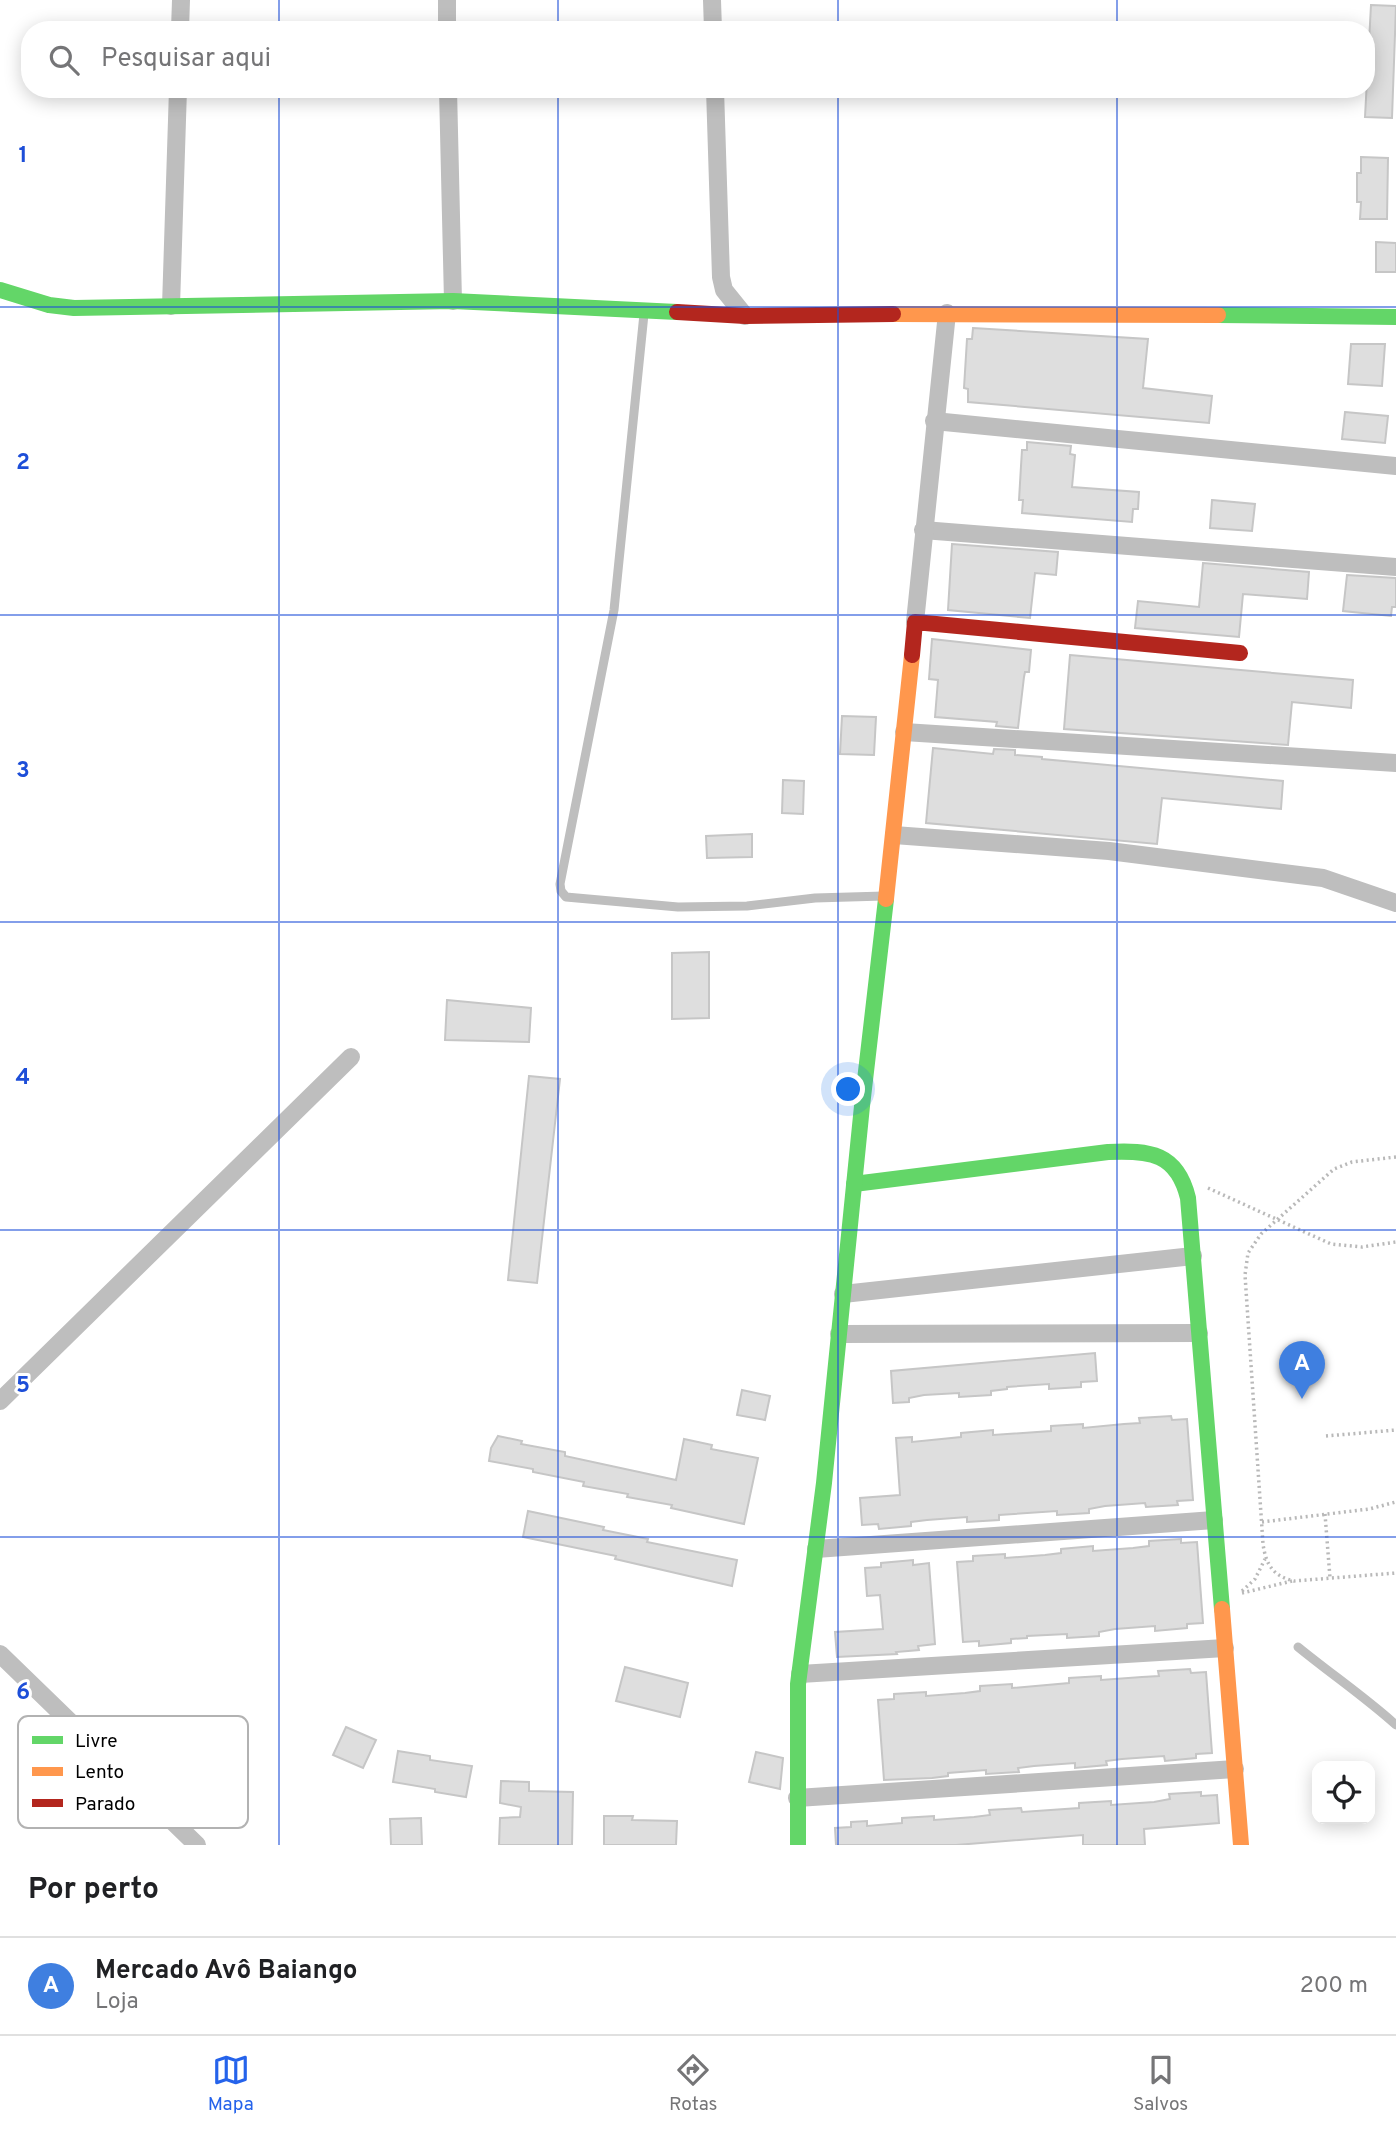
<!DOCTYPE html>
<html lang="pt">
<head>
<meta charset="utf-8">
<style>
  :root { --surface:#fff; --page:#f2f2f2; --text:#202124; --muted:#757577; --line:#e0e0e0; --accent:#2563eb }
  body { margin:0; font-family:Overpass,sans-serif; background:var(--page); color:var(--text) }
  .controls { position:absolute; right:21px; bottom:21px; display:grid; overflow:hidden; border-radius:14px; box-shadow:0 4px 18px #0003 }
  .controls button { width:63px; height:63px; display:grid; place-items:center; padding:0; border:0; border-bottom:2px solid var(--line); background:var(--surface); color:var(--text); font:35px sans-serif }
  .you { position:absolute; left:849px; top:1090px; width:24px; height:24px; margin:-18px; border:5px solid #fff; border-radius:50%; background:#1a73e8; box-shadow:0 0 0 10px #1a73e833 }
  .badge { display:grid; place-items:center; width:46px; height:46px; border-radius:50%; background:var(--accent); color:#fff; font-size:23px; font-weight:700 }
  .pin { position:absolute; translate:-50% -58px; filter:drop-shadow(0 2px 4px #0008) }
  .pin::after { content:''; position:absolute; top:37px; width:24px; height:21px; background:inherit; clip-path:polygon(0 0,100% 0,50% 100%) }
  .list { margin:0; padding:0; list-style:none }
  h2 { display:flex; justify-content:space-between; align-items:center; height:91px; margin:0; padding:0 28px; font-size:30px }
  h2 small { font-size:23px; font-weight:400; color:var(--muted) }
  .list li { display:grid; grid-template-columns:46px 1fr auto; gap:21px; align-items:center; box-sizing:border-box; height:98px; padding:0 28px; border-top:2px solid var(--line) }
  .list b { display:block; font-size:26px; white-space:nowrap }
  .list p { margin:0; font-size:23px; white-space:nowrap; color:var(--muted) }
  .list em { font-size:23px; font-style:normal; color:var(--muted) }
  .icon { flex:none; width:38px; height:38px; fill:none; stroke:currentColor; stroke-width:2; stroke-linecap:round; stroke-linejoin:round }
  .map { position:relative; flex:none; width:1396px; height:1845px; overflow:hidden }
  .search { position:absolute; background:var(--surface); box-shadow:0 4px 18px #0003; left:21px; right:21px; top:21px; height:77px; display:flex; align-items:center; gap:18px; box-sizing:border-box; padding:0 24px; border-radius:28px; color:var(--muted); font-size:26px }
  .sheet { height:189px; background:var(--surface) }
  nav { display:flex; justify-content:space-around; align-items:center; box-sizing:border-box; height:98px; border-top:2px solid var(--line); background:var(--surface); font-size:19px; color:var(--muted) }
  nav a { display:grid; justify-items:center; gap:4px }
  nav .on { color:var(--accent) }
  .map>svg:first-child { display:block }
  .building { fill:#dedede; stroke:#c6c6c6; stroke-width:2 }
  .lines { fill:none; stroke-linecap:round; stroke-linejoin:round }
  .path { stroke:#b9b9b9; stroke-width:3.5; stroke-dasharray:2 3.5; stroke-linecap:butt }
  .lane { stroke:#bebebe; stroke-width:9 }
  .street { stroke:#bebebe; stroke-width:18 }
  .fast { stroke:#63d668; stroke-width:16 }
  .slow { stroke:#ff974d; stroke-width:16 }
  .jam { stroke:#b3261e; stroke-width:16 }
  .grid { fill:none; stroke:#1d4ed8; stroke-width:2; stroke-opacity:0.55 }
  .key { fill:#fff; stroke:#b2b2b2; stroke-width:2 }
  .key-label { font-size:19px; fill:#000 }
  .grid-label { font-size:23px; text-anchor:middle; font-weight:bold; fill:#1d4ed8; stroke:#fff; stroke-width:6; stroke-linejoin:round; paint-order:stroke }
</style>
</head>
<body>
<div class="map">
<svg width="1396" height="1845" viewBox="0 0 1396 1845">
  <rect width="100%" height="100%" fill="#fff"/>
  <g class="building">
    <path d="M1371,5L1396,6L1392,118L1365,117Z"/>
    <path d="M1361,157L1388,158L1387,219H1360L1361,202H1357V173H1361Z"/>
    <path d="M1376,242L1396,243V272H1376Z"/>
    <path d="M973,328L1148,339L1143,388L1212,396L1209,423L968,402V389L964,388L967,339H972Z"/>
    <path d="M1351,344H1385L1382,386L1348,384Z"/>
    <path d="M1345,412L1388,416L1385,443L1342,439Z"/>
    <path d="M1027,442L1071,446L1070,454L1075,455L1072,487L1139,492L1138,509H1133L1132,522L1022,513L1023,500H1019L1021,466L1022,450H1027Z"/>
    <path d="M1212,500L1255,504L1252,531L1210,528Z"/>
    <path d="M952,544L1058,552L1056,575L1035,573L1030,618L948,610Z"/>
    <path d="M1203,563L1309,572L1307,599L1243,594L1239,637L1135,628L1138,601L1199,607Z"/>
    <path d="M1347,575L1396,578V607H1392L1391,616L1343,611Z"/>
    <path d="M932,639L1031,650L1029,672H1025L1024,677L1018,728L996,726L997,722L935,717L938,680L929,679Z"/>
    <path d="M1070,655L1353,680L1351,708L1292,702L1288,745L1064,729Z"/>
    <path d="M842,716L876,717L874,755L840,754Z"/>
    <path d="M933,748L993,754L994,749L1015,750V755L1042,757V759L1283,781L1281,809L1162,798L1157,844L926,823Z"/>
    <path d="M783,780L804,781L803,814L782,813Z"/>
    <path d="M752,834V857L707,858L706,836Z"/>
    <path d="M709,952V1018L672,1019V953Z"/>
    <path d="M447,1000L531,1008L529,1042L445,1040Z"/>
    <path d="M529,1076L560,1079L537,1283L508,1280Z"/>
    <path d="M1095,1353L1097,1381L1081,1382V1387L1049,1389V1384L1007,1387V1389L991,1391V1395L959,1397V1393L924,1395L909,1398V1402L893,1403L891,1371Z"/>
    <path d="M742,1390L770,1396L765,1420L737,1415Z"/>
    <path d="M1171,1416L1172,1420L1187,1419L1193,1500L1177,1501L1178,1505L1146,1507L1145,1503L1105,1506L1089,1509V1513L1057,1515V1511L999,1515V1520L967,1522V1517L927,1520L911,1522V1526L879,1529L878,1524L862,1525L860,1498L900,1495L896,1438L912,1437V1442L961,1437V1433L993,1430V1435L1051,1431V1426L1083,1424V1428L1124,1424L1140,1423L1139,1418Z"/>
    <path d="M498,1436L522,1441L521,1444L565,1452V1456L676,1480L684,1439L712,1445L711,1449L758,1458L744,1524L671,1508L672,1505L627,1497L628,1494L583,1486L584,1482L533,1472V1469L489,1461L491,1448Z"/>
    <path d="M528,1511L604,1527L603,1530L648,1539L647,1542L737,1560L732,1586L615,1559L616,1556L523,1537Z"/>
    <path d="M1181,1539V1543L1197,1542L1203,1623L1187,1624V1628L1155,1631V1626L1115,1629L1099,1632V1636L1067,1638V1634L1027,1636V1638L1011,1639V1643L979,1646V1641L963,1642L957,1562L973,1561V1556L1005,1554V1558L1045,1555L1061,1553V1549L1093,1546V1551L1133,1548L1149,1546V1541Z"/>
    <path d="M913,1560V1565L929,1563L935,1644L918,1646L919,1650L896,1652L897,1654L837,1657L835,1632L883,1629L880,1595L867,1596L865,1568L881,1567V1563Z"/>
    <path d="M625,1667L688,1683L680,1717L616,1701Z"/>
    <path d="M1190,1669L1191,1673L1206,1672L1212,1753L1196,1754V1758L1165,1761L1164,1756L1122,1759L1106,1761L1107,1765L1075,1768V1763L1034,1766L1018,1768L1019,1772L986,1774V1770L948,1773V1776L932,1778L884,1780L878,1700L894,1699V1694L926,1692V1696L965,1693L980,1691V1686L1012,1684V1688L1069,1683V1678L1101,1676V1680L1142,1677L1159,1676L1158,1671Z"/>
    <path d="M346,1727L376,1740L363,1768L333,1755Z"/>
    <path d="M398,1751L430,1756V1760L472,1766L466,1797L435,1792V1789L393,1782Z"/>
    <path d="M756,1752L783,1758L780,1789L749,1782Z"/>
    <path d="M501,1781L529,1782V1791L573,1792L572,1845H499L500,1818L520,1817L521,1807L500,1803Z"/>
    <path d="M1201,1792V1796L1217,1795L1219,1823L1144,1829L1145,1845H1083V1835L956,1845H836L835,1828L851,1827V1822L867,1821V1826L902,1823V1818L934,1816V1820L974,1817L990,1815L989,1810L1021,1808L1022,1812L1079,1808V1803L1111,1801V1805L1154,1802L1170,1799L1169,1794Z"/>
    <path d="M604,1816H633L632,1820L677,1821L676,1845H604Z"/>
    <path d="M421,1818L422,1845H391L390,1819Z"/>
  </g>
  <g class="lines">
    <g class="path">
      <path d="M1396,1157L1352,1162L1334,1169L1261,1234L1248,1253L1245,1275L1263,1544C1266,1565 1273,1576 1294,1581L1396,1573"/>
      <path d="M1208,1188L1331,1244L1362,1247L1396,1242"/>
      <path d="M1326,1436L1396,1430"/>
      <path d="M1325,1514L1330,1578"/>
      <path d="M1262,1522L1369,1509L1396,1502"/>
      <path d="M1242,1591L1255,1579L1265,1559"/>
      <path d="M1242,1593L1292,1581"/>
    </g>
    <g class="lane">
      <path d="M644,314L614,610L560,884L561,891L566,897L678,907L747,906L815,898L884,896"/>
      <path d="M1298,1647C1331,1674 1365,1697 1396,1725"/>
    </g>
    <g class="street">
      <path d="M447,0V30"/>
      <path d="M712,0L713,30"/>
      <path d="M180,30L181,0"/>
      <path d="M448,89L453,301"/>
      <path d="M715,89L721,277L724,290L745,316"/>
      <path d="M171,306L178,89"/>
      <path d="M934,421L1396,466"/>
      <path d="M923,530L1396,567"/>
      <path d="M915,622L947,313"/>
      <path d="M904,732L1396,763"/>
      <path d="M894,835L1109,851L1323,878L1396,903"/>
      <path d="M843,1294L1193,1256"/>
      <path d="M839,1334L1199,1333"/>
      <path d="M0,1401L351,1057"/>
      <path d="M816,1549L1214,1520"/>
      <path d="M0,1654L197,1845"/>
      <path d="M800,1674L1225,1648"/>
      <path d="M797,1798L1235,1769"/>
    </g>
    <g class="fast">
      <path d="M0,290L49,305L74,308L453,301L677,312"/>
      <path d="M1218,315L1396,317"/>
      <path d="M854,1184L1108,1152C1150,1150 1177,1153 1188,1198L1222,1609"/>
      <path d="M798,1845V1684L824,1483L862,1106L886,899"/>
    </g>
    <g class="slow">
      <path d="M893,314L1218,315"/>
      <path d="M886,899L912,655"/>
      <path d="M1222,1609L1241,1845"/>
    </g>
    <g class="jam">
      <path d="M677,312L745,316L893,314"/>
      <path d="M912,655L915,622L1240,653"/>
    </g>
  </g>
  <path class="grid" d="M279,0V30M558,0V30M838,0V30M1117,0V30M279,89V1845M558,89V1845M838,89V1845M1117,89V1845M0,307H1396M0,615H1396M0,922H1396M0,1230H1396M0,1537H1396"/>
  <rect x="18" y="1716" width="230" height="112" rx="10" class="key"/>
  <rect x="32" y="1736" width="31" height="8" fill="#63d668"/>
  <rect x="32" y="1767" width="31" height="9" fill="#ff974d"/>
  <rect x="32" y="1799" width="31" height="8" fill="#b3261e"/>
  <g class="key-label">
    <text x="75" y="1747">Livre</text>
    <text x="75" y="1778">Lento</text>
    <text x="75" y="1810">Parado</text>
  </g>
  <g class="grid-label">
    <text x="23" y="162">1</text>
    <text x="23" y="469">2</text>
    <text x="23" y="777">3</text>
    <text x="23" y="1084">4</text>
    <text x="23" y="1392">5</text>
    <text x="23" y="1699">6</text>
  </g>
</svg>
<div class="controls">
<button><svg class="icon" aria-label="locate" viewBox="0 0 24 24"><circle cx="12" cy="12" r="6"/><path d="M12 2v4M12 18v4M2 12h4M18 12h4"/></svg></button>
</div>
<div class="you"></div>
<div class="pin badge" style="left:1302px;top:1399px;background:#3f7fe0">A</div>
<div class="search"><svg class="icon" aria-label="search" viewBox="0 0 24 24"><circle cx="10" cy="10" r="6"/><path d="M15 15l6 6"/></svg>Pesquisar aqui</div>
</div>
<section class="sheet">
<h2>Por perto<small></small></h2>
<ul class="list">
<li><span class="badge" style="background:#3f7fe0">A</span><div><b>Mercado Avô Baiango</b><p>Loja</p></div><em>200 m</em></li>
</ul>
</section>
<nav>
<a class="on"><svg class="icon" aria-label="map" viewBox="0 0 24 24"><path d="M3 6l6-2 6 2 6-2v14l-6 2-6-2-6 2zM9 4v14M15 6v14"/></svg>Mapa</a>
<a><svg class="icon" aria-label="directions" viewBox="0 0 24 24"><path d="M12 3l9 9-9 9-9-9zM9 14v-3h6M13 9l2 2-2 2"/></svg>Rotas</a>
<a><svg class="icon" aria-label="saved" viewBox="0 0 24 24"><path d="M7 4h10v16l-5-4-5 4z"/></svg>Salvos</a>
</nav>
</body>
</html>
